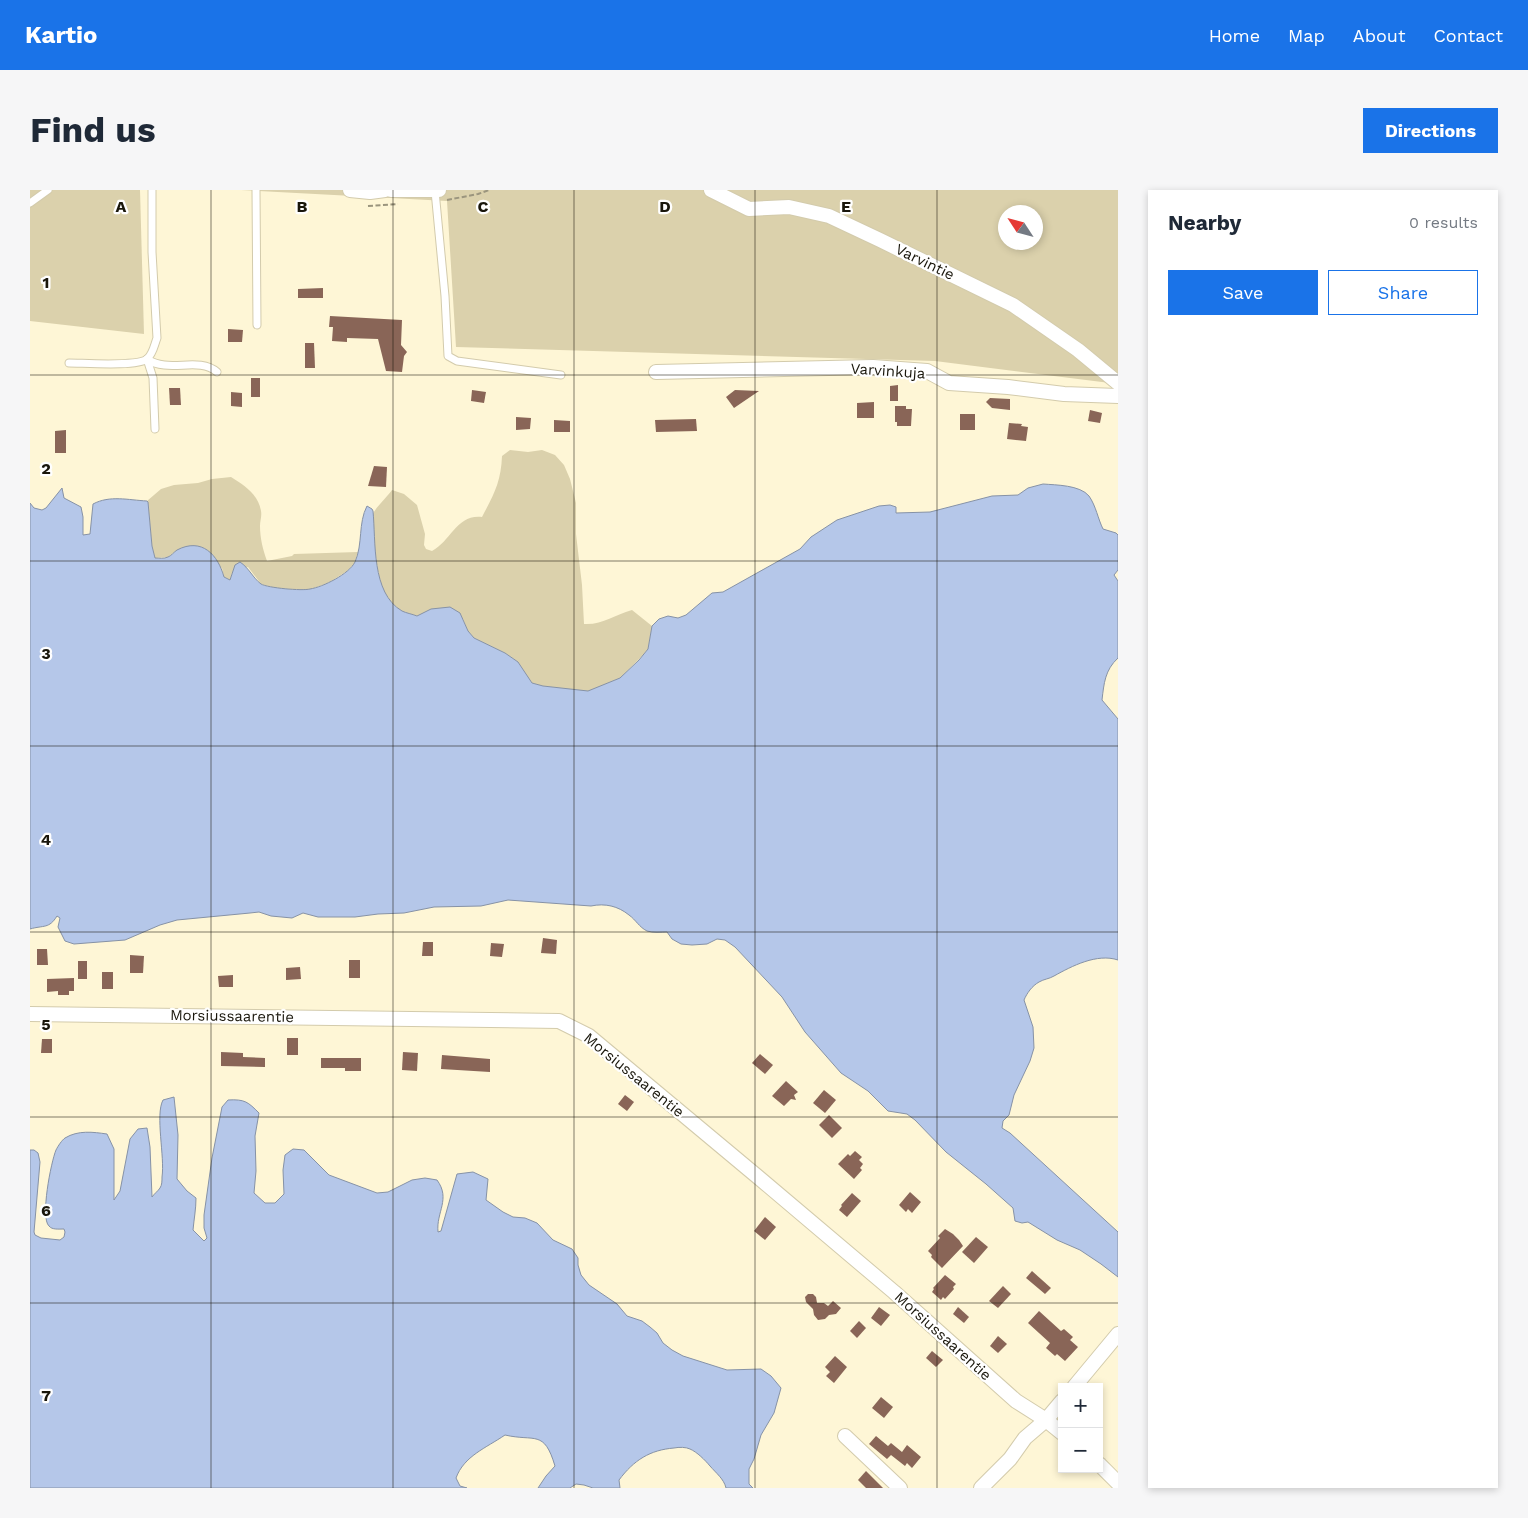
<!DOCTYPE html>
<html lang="en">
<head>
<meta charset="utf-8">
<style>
  :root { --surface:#fff; --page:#f6f6f7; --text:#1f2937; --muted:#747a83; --line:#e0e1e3; --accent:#1a73e8 }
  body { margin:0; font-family:"Work Sans",sans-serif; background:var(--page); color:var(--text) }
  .controls { position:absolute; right:15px; bottom:15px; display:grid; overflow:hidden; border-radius:0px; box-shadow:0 2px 8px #0003 }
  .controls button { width:45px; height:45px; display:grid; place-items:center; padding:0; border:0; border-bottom:1px solid var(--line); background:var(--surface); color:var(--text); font:25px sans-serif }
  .compass { position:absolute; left:968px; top:15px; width:45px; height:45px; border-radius:50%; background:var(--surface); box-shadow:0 2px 8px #0003; rotate:306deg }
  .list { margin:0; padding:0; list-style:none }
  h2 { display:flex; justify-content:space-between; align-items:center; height:65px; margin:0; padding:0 20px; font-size:21px }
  h2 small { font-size:16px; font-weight:400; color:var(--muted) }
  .actions { display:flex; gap:10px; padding:15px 20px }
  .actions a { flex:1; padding:11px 0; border:1px solid var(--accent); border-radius:0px; text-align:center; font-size:18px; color:var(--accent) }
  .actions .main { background:var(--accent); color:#fff }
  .map { position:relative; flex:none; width:1088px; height:1298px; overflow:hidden; border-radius:0px }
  header { display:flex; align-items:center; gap:30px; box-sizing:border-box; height:70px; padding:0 25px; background:var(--accent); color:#fff }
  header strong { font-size:24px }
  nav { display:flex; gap:28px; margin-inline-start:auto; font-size:18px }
  .intro { display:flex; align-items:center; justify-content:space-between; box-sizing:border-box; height:120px; padding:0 30px }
  h1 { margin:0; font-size:35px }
  .button { padding:12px 22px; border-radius:0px; background:var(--accent); color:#fff; font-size:18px; font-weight:700 }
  main { display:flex; gap:30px; padding:0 30px }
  aside { flex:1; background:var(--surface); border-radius:0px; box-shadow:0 2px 8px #0003 }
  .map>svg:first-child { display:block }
  .green { fill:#dbd1ac; fill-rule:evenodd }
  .water { fill:#b5c7e9; stroke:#8692a6 }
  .building { fill:#896557 }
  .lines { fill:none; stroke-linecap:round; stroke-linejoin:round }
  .lane-casing { stroke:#d3cbac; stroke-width:9 }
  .street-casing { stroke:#d3cbac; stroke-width:16 }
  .path { stroke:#9b957e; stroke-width:2; stroke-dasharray:5 2.5; stroke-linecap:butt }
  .lane { stroke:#fff; stroke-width:7 }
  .street { stroke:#fff; stroke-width:14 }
  .grid { fill:none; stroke:#19160b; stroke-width:1; stroke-opacity:0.55 }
  .labels { text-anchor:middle; stroke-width:4.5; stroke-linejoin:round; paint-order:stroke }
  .street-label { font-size:15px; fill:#19160b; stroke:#fff }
  .grid-label { font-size:16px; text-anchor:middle; font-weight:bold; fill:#19160b; stroke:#fff; stroke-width:4.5; stroke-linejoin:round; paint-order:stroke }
</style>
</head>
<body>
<header>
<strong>Kartio</strong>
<nav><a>Home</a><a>Map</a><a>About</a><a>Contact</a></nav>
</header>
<div class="intro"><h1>Find us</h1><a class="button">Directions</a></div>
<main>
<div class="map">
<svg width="1088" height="1298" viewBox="0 0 1088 1298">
  <rect width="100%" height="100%" fill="#fef6d6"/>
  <g class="green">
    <path d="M0,0H110L114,144L0,131Z"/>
    <path d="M211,0H1088V194L905,171L426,157L417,11ZM976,22H1006V52H976Z"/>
    <path d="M480,260L498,262L512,260L525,265L534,275L540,289L546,313V344L552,395L554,434C573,435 584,425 602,420L622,436L618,459L609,469L590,488L558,502L513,496L502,493L488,472L475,463L444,448L438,441L433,429C416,428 387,429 372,421C364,417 356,406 352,397C348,385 340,337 343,324C345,318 358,306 362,300L374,304L387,315L395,344L394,355L396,359L402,361C421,351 427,324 452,327C464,304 471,292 472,266Z"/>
    <path d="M201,287C214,295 228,304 231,321C232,326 230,331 230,336C230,348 233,360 237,371L262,366L264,364L328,362L324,374L317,381L300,392L279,400L243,398L231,394L218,377L202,383L200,390L194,387L192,378L147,360L138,367L125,368L122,356L118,313L117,311L131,299L144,295L168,293L182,289Z"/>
  </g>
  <g class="water">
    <path d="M1013,294C1026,295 1050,295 1059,306C1066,316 1068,329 1073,339L1086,343L1088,345V380L1084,385L1088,391V468C1075,480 1074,493 1072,510L1088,529V770C1067,763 1042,776 1024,786C1019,789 1014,789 1009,792C1002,796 997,803 994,810L1003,837L1004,858L1000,871L984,905L979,925L973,931L972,938L980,943L1088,1042V1087L1071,1074L1050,1060L1027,1050L998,1032L992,1033L985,1031L983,1018L956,994L916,962L885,930L877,924L858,921L838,901L811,883L775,842L752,807L705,757L695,750L687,749L677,754L662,755L651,754L642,749L637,742C631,742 623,743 617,741C609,737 606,730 599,725C588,716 575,713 561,716L478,710L451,716L404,717L374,723L348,724L325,727H288L273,723L262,728L241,726L229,722L220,723L147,730L130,735L95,750L44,754L35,751L28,737L30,728L27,726C19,739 14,735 0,739V313L4,318L12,320L16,318L32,298L34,308L51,317L53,327V345L60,344L63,314C80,305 98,310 117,311L118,312L122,356L125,368C129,368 134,369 138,367C141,366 144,362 147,360C172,347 188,365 194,387L200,390L205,375L210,372C219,378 223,388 231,394C238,398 272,401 280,399C293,397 319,384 325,372C333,354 328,333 337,316L342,319L343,321C346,351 341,403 372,421C376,423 382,424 387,426L401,419L420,417L430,423L438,441L444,448L475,463L488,472L502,493L513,496L558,501L590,488L609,470L618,459L622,436L629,429L638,426L648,428L656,425L682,403L693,402L770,359L781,347L807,330L849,316L860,315L866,317V323L900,322L962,306L988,305L998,298Z"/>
    <path d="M144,907L148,945L147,989L157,1001L166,1008C166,1019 164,1029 163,1040L174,1051L177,1048L174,1038V1025L182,968L192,917L198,910C215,909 218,912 229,923L225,946L226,981L224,1003L235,1013H245L254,1004L253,980L255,965L263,959L274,960L299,985L347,1003L358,1002L382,990L395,988L407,990C421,1009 406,1022 408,1042L411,1041L427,984L443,982L458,989L456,1010L473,1022L483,1027L495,1028L507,1033L523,1050L542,1059L548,1068V1075L551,1085L559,1095L587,1114L597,1126L612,1131L620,1137L627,1143L633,1153L642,1160L653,1166L697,1180L731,1179L741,1186L751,1198L744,1223L731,1245L724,1269L719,1279V1294L723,1298H696C694,1289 686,1283 680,1276C675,1270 667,1262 660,1259C656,1257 649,1257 644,1258C620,1260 604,1270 589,1290L590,1298H563L554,1295L546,1294L540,1298H508L516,1286L525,1276C514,1239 505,1252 475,1245C456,1258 434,1266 426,1288L430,1296L437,1298H0V960H4L8,963L10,972L4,1042L5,1045L11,1048L30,1050L34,1047L35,1042L34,1039C29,1039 22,1040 19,1036C10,1028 21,972 26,960C28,956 32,950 35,948C48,940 63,942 77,944L84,959V1010L90,1001L100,949L108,939L117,938L120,957L122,1007C124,1004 128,1001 130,998C132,995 132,991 132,987C135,967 125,925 133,910Z"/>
  </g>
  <g class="building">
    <path d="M293,98V108H268V99Z"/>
    <path d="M300,126L372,130L371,155L377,162L374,166L372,182L356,181L348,149L317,148V152L302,151L303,137H299Z"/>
    <path d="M198,139L213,140L212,152H198Z"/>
    <path d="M275,153H284L285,178H275Z"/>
    <rect x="221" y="188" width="9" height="19"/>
    <path d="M868,195V211H860V196Z"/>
    <path d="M139,198H150L151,215H140Z"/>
    <path d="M442,200L456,202L454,213L441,211Z"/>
    <path d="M705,200L729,201L704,218L696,207Z"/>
    <path d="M201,202L212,203V217L201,216Z"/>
    <path d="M960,208L980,209V220L962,218L956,212Z"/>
    <path d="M844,212V228H827V213Z"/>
    <path d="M865,216H876V219H882L881,236H867V232H865Z"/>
    <path d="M1060,220L1072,223L1070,233L1058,231Z"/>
    <rect x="930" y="224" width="15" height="16"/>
    <path d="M486,227L501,228L500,239L486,240Z"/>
    <path d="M666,229L667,241L626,242L625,230Z"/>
    <path d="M524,230L540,231V242H524Z"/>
    <path d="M979,233L992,234L991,236L998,237L996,251L977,249Z"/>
    <path d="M36,240V263H25V241Z"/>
    <path d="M344,276L357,277L356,297L338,296Z"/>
    <path d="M513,748L527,750L526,764L511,763Z"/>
    <path d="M393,752H403V766H392Z"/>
    <path d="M461,753L474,754L472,767L460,766Z"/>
    <path d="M7,759H17L18,775H7Z"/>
    <path d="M100,765L114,766L113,783H100Z"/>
    <rect x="319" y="770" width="11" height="18"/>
    <rect x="48" y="771" width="9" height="18"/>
    <path d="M270,777L271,789L256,790V778Z"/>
    <rect x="72" y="782" width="11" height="17"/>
    <path d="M203,785V797H189L188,786Z"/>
    <path d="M44,788V801H39V805H28V801L17,802V789Z"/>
    <rect x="257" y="848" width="11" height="17"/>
    <path d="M12,849H22V863H11Z"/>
    <path d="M191,862L213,863V867L235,868V877L191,876Z"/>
    <path d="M373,862L388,863L387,881L372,880Z"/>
    <path d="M730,864L743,875L735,884L722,873Z"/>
    <path d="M412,865L460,869V882L411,879Z"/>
    <path d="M291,868H331V881H315V878H291Z"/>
    <path d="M756,891L768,902L764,905L766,910L761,909L754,916L742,906Z"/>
    <path d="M794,900L806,910L795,923L783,913Z"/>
    <path d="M595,905L604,912L597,921L588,914Z"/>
    <path d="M799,925L812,938L802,948L789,935Z"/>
    <path d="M825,961L832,967L829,970L833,974L830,978L832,980L824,989L808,974L818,964L820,966Z"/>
    <path d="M880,1002L891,1012L882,1023L878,1019L876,1022L869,1015Z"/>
    <path d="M822,1003L831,1011L817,1027L809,1020L812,1016L811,1015Z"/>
    <path d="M735,1027L746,1037L735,1050L724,1041Z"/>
    <path d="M915,1039L923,1044L929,1050L933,1056L912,1078L901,1067L902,1065L898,1061L910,1048L908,1046Z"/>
    <path d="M946,1047L958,1057L944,1073L932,1062Z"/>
    <path d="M1002,1081L1021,1098L1015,1104L996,1088Z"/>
    <path d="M915,1085L926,1094L923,1097L924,1099L915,1109L913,1107L911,1110L902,1102L904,1099L903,1098Z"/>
    <path d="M973,1096L981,1104L968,1118L959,1111Z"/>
    <path d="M778,1104H783L786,1107L787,1113H794L798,1116L803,1111L811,1118L806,1124L799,1125L795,1129L788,1130L784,1125L783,1119L776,1112L775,1107Z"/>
    <path d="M849,1117L860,1125L851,1136L841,1128Z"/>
    <path d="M928,1117L939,1127L934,1133L923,1124Z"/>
    <path d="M1009,1121L1031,1141L1034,1139L1043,1147L1040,1150L1048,1157L1035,1171L1027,1164L1025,1166L1016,1158L1020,1153L998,1133Z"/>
    <path d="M829,1131L836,1138L827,1148L820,1141Z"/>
    <path d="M968,1146L977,1154L968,1163L960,1156Z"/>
    <path d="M902,1161L913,1170L906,1177L896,1168Z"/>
    <path d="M805,1166L817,1177L804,1193L796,1186L800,1182L795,1177Z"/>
    <path d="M851,1207L863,1217L854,1228L842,1218Z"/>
    <path d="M846,1246L858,1256L861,1253L872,1262L877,1255L891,1267L882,1278L877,1273L875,1276L861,1265L857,1269L839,1254Z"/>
    <path d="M836,1281L853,1298H836L828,1290Z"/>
  </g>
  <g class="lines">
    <g class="lane-casing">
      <g id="lane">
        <path d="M226,0L227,135"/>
        <path d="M405,1L415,106L418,166L427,171L531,185"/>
        <path d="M0,13L18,0"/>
        <path d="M117,169C139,184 168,166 187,182"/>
        <path d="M117,169L123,188L125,239"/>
        <path d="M39,173C54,173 107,177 117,169C123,164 124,156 127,148L122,62V0"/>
      </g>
    </g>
    <g class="street-casing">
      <g id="street">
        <path d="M320,0L340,2L355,0"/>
        <path d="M361,0H409"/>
        <path d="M681,0L719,19L759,17L799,26L850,50L983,115L1048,160L1088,193"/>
        <path d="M626,182L843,177L897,181L919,193L978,197L1034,204L1088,206"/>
        <path d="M0,824L529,831L559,846L728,987L864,1102L986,1211L1016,1230L1032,1243"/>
        <path d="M1044,1197L1088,1144"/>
        <path d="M815,1246L870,1298"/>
        <path d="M1069,1274L1088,1293"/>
        <path d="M951,1298L980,1269L995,1248L1016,1230L1032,1211"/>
      </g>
    </g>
    <g class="path">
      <path d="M417,10L448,4L459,0"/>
      <path d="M338,16L368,14"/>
    </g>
    <use href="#lane" class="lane"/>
    <use href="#street" class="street"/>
  </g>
  <path class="grid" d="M181,0V1298M363,0V1298M544,0V1298M725,0V1298M907,0V1298M0,185H1088M0,371H1088M0,556H1088M0,742H1088M0,927H1088M0,1113H1088"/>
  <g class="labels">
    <g class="street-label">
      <text transform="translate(895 72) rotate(26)" y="5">Varvintie</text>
      <text transform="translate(858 181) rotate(4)" y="5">Varvinkuja</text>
      <text transform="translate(202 826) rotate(1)" y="5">Morsiussaarentie</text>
      <text transform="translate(604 885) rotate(39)" y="5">Morsiussaarentie</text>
      <text transform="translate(913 1146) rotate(42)" y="5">Morsiussaarentie</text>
    </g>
  </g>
  <g class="grid-label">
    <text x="91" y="22">A</text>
    <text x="272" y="22">B</text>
    <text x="453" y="22">C</text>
    <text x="635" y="22">D</text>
    <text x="816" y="22">E</text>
    <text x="16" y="98">1</text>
    <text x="16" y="284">2</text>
    <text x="16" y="469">3</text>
    <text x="16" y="655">4</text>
    <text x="16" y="840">5</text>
    <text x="16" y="1026">6</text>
    <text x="16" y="1211">7</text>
  </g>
</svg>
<div class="controls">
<button>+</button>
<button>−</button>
</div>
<svg class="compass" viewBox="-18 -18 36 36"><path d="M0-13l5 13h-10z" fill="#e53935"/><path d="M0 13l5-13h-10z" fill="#747a83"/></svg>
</div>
<aside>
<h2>Nearby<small>0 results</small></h2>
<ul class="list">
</ul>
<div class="actions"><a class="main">Save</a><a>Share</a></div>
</aside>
</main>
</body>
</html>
